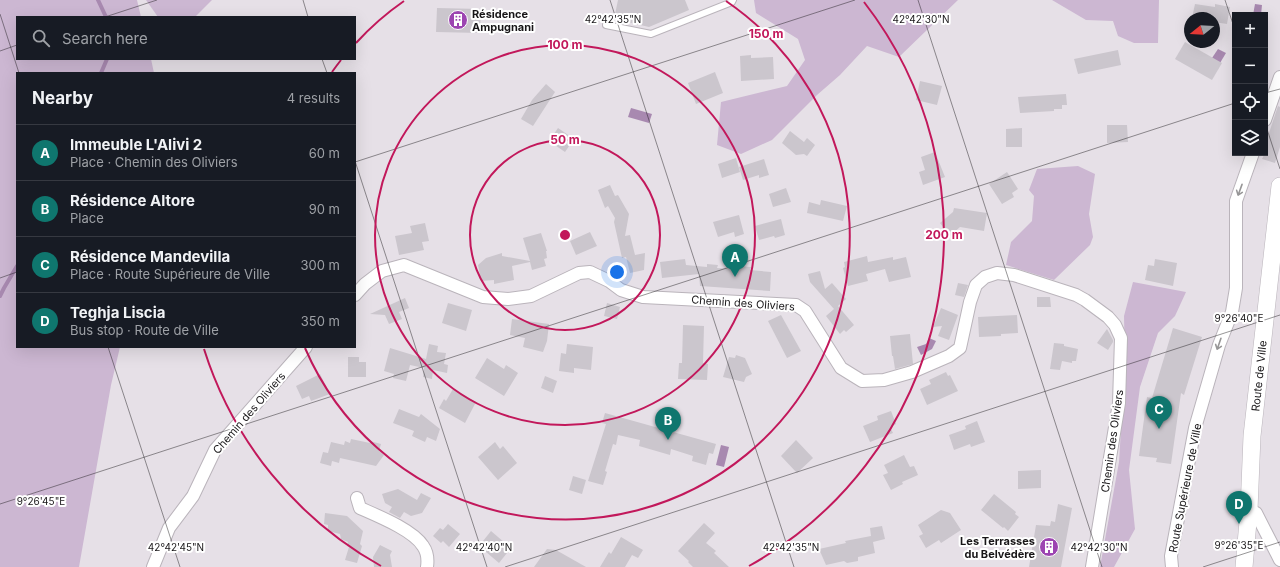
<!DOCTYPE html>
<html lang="en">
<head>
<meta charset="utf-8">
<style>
  :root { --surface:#171b24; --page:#242831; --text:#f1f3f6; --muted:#9ea1a6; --line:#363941; --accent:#0f766e }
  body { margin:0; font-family:Inter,sans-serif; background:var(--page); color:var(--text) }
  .controls { position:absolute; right:12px; top:12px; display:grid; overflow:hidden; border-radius:0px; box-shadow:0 4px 16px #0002 }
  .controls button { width:36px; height:36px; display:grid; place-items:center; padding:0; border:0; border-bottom:1px solid var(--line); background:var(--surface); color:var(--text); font:20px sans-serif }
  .compass { position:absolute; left:1184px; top:12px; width:36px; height:36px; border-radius:50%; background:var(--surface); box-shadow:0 4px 16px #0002; rotate:252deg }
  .you { position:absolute; left:617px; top:272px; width:14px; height:14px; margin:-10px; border:3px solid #fff; border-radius:50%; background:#1a73e8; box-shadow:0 0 0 6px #1a73e833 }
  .badge { display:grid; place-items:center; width:26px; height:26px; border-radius:50%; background:var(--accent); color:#fff; font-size:13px; font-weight:700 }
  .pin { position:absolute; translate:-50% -33px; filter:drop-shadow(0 1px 2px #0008) }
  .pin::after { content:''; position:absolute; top:21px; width:14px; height:12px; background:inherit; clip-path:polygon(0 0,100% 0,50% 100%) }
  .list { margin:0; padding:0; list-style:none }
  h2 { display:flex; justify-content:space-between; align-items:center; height:52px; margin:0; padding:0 16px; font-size:17px }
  h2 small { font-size:13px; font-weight:400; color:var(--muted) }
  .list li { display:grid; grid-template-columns:26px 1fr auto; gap:12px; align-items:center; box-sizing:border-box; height:56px; padding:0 16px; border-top:1px solid var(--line) }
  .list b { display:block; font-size:15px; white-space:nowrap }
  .list p { margin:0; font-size:13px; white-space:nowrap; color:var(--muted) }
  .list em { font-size:13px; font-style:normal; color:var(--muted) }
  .icon { flex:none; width:22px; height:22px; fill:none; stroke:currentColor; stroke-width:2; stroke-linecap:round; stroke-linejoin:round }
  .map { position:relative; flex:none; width:1280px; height:567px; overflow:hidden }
  .search { position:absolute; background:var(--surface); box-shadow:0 4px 16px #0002; left:16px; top:16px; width:340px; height:44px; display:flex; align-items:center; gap:10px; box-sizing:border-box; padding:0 14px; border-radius:0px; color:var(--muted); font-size:15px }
  .panel { position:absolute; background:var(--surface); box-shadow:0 4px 16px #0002; left:16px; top:72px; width:340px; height:276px; border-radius:0px }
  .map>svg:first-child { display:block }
  .green { fill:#ccb7d2 }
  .water { fill:#a889b0 }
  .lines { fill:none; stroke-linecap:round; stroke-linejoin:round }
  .stream { stroke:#a889b0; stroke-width:4 }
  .building { fill:#cbc6cd }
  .lane-casing { stroke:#bab4bb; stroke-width:8 }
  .street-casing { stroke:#bab4bb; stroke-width:14 }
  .secondary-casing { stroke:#bab4bb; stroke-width:18 }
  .lane { stroke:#fff; stroke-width:6 }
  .street { stroke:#fff; stroke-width:12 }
  .secondary { stroke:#fff; stroke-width:17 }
  .oneway { stroke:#979697 }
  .ticks { fill:none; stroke:#181618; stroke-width:1; stroke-opacity:0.45 }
  .ring { fill:none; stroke:#c2185b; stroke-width:2 }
  .labels { text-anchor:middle; stroke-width:4; stroke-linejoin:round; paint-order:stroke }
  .poi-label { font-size:11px; font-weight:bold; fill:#181618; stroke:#fff; text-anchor:start }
  .street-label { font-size:11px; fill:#181618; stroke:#fff }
  .ticks-label { font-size:10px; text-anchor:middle; fill:#181618; stroke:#fff; stroke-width:4; stroke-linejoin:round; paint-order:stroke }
  .centre { fill:#c2185b; stroke:#fff; stroke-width:2 }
  .ring-label { font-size:12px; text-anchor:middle; font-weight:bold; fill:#c2185b; stroke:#fff; stroke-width:4; stroke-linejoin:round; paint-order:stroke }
</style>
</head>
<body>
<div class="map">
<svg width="1280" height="567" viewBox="0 0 1280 567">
  <rect width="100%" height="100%" fill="#e6e0e7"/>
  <g class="green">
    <path d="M0,0H137L141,17H17V59H151L154,73H17V347H120L111,385L79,567H0Z"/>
    <path d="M146,0H212L195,17H158Z"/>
    <path d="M754,0H958L899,57L867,46L840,75L817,95L772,140L741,154L717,145L721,102L787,86L805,60L798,39L756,13Z"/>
    <path d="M1052,0H1159L1158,43H1134L1118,36L1113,21L1086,20Z"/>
    <path d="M1078,166L1095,174L1089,214L1093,237L1090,245L1054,280L1006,265L1011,242L1032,221L1034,196L1029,190L1037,169Z"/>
    <path d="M1133,282L1186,292L1175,316L1158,333L1140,387L1129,470L1135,529L1114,567H1100L1119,462L1125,363L1124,316Z"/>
  </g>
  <g class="water">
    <path d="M1255,4L1262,5L1261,15H1253Z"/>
    <path d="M1218,49L1226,53L1220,63L1212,58Z"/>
    <path d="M631,108L652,114L649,123L628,117Z"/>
    <path d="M929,338L936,341L932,349L921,355L917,347L926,344Z"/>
    <path d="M721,445L729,447L724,467L716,465Z"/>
  </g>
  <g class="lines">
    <g class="stream">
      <path d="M98,0L106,17"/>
      <path d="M101,73L107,59"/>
      <path d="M0,296L4,288L17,266"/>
    </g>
  </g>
  <g class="building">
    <path d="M618,0H685L689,10L649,27L614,19Z"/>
    <path d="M1195,4L1215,7V4L1230,7L1227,24L1214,22V18H1192Z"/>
    <path d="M437,8L481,9L480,33L436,32Z"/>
    <path d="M1185,42L1222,63L1212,80L1175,59Z"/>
    <path d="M1118,50L1121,65L1078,74L1074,59Z"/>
    <path d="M751,55V58L773,57L774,79L741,81L740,56Z"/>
    <path d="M715,72L723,93L696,104L688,83Z"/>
    <path d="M920,81L942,86L937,105L916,100Z"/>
    <path d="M546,84L555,92L533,126L521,119L532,100Z"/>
    <path d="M1066,94L1067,105H1062V109H1054V111L1020,113L1018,97Z"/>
    <path d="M1278,106L1280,107V147L1275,163L1262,159L1265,153L1267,142H1266Z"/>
    <path d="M1107,125H1127L1128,142L1107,143Z"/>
    <path d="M558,128L574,139L565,152L549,141Z"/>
    <path d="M1022,128V147H1006V129Z"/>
    <path d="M790,131L804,142L807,138L815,145L807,156L804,154L796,155L782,143Z"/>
    <path d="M935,152L945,177L923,185L919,172L925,170L921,157Z"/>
    <path d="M736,158L740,172L722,178L718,164Z"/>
    <path d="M764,159L769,175L759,178V175L743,180L739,167Z"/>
    <path d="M1007,172L1018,189L1012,193L1014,197L1002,204L989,184Z"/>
    <path d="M610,185L615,196L618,195L629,214L625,236L630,235L635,255L645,253L644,270L630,273L626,257L622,258L614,222L615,218L608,206L605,208L598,190Z"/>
    <path d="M786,188L791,202L773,207L769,194Z"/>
    <path d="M821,200L847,206L843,221L807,213L809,202L820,205Z"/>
    <path d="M954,208L987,213L984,231L960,227L950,236L940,223L953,212Z"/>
    <path d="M739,215L744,234L735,237L734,232L718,237L713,222Z"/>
    <path d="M781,219L785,235L775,238L774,236L759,240L755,226Z"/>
    <path d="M425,223L429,241L422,242L424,250L399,255L395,236L412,233L410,226Z"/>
    <path d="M590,232L597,246L576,255L570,241Z"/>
    <path d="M541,233L547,251H546L547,258L544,259L546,266L532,270L530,262L512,266L514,280L494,284V280L481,281L478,265L486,258L502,253V256L530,261L523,238Z"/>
    <path d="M867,256L868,262L893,257V260L906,257L911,277L889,282L885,269L866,274L868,281L848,286L843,268L845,267L844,262Z"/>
    <path d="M685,259L686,265L707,267V264L718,265L717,268L738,269V266L751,267L750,270L771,272L770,291L700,286L699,274L662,278L660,262Z"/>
    <path d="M1155,259L1177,263L1173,286L1145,280L1148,265L1154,266Z"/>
    <path d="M820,271L825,289L832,283L846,299L838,306L854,325L846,332L844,330L840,334L826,316L834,309L810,282L808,274Z"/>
    <path d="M958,283L968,285L964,297L955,295Z"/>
    <path d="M1037,297H1050L1051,307H1037Z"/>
    <path d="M405,298L409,308L399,312L402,319L389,324L385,315L370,314Z"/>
    <path d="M448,303L472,310L466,331L442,323Z"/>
    <path d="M607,303L620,307L617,319L604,316Z"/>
    <path d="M941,308L958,315L949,340L938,336L942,326L933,327Z"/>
    <path d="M781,315L801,351L787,358L768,321Z"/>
    <path d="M1017,315L1018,333L1001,334V336L979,337L978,317Z"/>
    <path d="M512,319L549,324L547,341L543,352L523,347L525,338L510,335Z"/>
    <path d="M683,325L704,326L703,363L708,364L707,380L678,379L679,363H682Z"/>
    <path d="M1173,328L1202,337L1184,395L1181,393L1171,464L1156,462L1157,458L1139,456L1147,397L1152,398Z"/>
    <path d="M1107,329L1113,340V342L1108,350L1097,343Z"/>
    <path d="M910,334L913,364L895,369L893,356H892L890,336Z"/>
    <path d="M1054,343L1064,344V346L1078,349L1076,361H1072V363L1062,361L1060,370L1050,369Z"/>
    <path d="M429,344L438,346L437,352L446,353L444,364L448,365L447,373L433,370L432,379L423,377L424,368L410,365L406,381L393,378L394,374L384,371L390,348L426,359Z"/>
    <path d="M567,344L593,347L591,370L574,368V373L559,371L561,353L566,354Z"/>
    <path d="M736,355L745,358L752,374L746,377L744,382L723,377L729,357L735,358Z"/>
    <path d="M348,357H359V362H366V377H348Z"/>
    <path d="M487,358L504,369L506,365L518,373L504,396L475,378Z"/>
    <path d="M946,372L948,376L950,375L958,391L927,405L920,389L931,384L929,380Z"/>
    <path d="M320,374L330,394L311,401L309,396L302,399L296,386Z"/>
    <path d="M545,376L557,381L553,393L541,388Z"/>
    <path d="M453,389L476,402L465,423L439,408L444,399L446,401Z"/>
    <path d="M399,409L419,417L421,414L440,429L436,441L427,437L425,442L412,436L414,431L393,423Z"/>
    <path d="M891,411L896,424L890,427L893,433L870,442L863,426L878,420L877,416Z"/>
    <path d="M605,413L716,444L713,454L709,453L706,465L692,461L693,456L671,449L670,455L639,446L640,440L618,435L616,445L613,444L605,471L607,472L603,485L588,481L606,424L602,423Z"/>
    <path d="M977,421L985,442L971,447L970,444L954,450L949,435L966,429L965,426Z"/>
    <path d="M351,439L370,443V441L381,444L379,451L384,455L376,466L340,458L339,463L332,461L331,466L320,463L323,452L328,453L331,442L344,445L345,441L350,443Z"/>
    <path d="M796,440L813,458L797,473L781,456Z"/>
    <path d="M495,442L500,449L503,446L517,463L498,480L478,457Z"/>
    <path d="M904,455L910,467L914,466L918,475L902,482L903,484L891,490L883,475L888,473L884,465Z"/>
    <path d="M1041,470V488L1018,489V471Z"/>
    <path d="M573,476L586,480L582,494L569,490Z"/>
    <path d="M398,489L417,500L421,493L431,498L422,513L411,516L404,512L400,518L389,512L392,507L385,503L382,494Z"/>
    <path d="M994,494L1016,512L1015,514L1019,517L1008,531L1004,527L1003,528L981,510Z"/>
    <path d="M1058,504L1072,508L1061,567H1029L1036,525L1050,526L1051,521L1055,522Z"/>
    <path d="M941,510L950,513L961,530L941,543L939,540L926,548L919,536L923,534L918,525Z"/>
    <path d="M325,513L347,516L363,531L360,544L362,546L357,563L345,560L349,547L347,546L348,542L341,539L340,534L328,531V525L324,524Z"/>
    <path d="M704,523L715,533L706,543L716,551L714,553L729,567H693L688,562L689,561L678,551Z"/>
    <path d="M448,524L460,534L449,547L443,541L441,543L433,536L440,528L443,530Z"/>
    <path d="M882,526L885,539L873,542L875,553L858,557V561L847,563L844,561L826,565L819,549L846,543L845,541L871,536L870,528Z"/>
    <path d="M491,531L511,548L499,563L479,546Z"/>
    <path d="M621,537L643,550L638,558L632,555L625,567H600L609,552L611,554Z"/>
    <path d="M380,545L392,551L390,555L392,567H374L373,557Z"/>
    <path d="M547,549L556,550L586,567H534Z"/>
  </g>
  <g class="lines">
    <g class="lane-casing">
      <path id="lane" d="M606,25L651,34L732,2L733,0"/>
    </g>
    <g class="street-casing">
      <g id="street">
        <path d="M1265,120L1280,77"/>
        <path d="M355,295L365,284L382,271L404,265L483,297L508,299L531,296L579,273L590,272L609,281L621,290L643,297L796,305L805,311L841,368L862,381L884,380L912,372L949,356L960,348L970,302L976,285L985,277L997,273L1014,275L1076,295L1085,300L1108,317L1115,325L1121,338L1119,403L1092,567"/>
        <path d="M357,498L360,508C378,516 413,530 423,546C428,553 428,560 427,567"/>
        <path d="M1249,510L1256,513L1280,560"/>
        <path d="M153,567L169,528L193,496L215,450L306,347"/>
        <path d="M1172,567L1171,556L1195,428L1219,345L1232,312L1236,288V201L1253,153"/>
      </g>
    </g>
    <g class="secondary-casing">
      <path id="secondary" d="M1244,567L1249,510L1252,436L1280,186"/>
    </g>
    <use href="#lane" class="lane"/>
    <use href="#street" class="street"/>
    <use href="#secondary" class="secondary"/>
  </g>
  <defs><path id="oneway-shaft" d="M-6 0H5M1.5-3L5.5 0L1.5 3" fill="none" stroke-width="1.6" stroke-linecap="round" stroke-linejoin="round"/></defs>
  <g class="oneway">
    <use href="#oneway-shaft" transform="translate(1240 190) rotate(110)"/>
    <use href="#oneway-shaft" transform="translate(1219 344) rotate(109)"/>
  </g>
  <path class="ticks" d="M303,0L308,17M610,0L794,567M918,0L1102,567M1225,0L1235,30M0,14L19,73M105,17L157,0M0,51L17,45M322,59L327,73M1265,93L1280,89M1265,123L1280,169M355,161L487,567M355,162L855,0M0,278L17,272M108,347L180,567M0,504L1235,103M505,567L1280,315M1203,567L1280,542"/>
  <g class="ring">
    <circle cx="565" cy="235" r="95"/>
    <circle cx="565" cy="235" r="190"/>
    <path d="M332 72A284 284 0 0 1 341 60M356 43A284 284 0 0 1 404 1M726 1A284 284 0 1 1 305 348"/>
    <path d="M381 566A379 379 0 0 1 204 349M864 2A379 379 0 0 1 749 566"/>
  </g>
  <defs>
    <g id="building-disc" transform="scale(1)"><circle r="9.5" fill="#9c44b1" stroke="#fff"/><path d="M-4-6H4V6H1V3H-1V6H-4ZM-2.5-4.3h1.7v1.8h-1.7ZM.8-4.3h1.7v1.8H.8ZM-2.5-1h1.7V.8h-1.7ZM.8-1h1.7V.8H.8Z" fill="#fff"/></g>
  </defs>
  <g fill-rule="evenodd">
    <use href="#building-disc" x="458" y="20"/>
    <use href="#building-disc" x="1049" y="547"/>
  </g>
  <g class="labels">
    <g class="poi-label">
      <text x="472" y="18">Résidence<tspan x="472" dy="13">Ampugnani</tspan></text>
      <text x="1035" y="545" text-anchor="end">Les Terrasses<tspan x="1035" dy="13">du Belvédère</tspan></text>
    </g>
    <g class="street-label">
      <text transform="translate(743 303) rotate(4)" y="4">Chemin des Oliviers</text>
      <text transform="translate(1259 376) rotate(-84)" y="4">Route de Ville</text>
      <text transform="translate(249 413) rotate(-49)" y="4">Chemin des Oliviers</text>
      <text transform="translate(1112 441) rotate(-82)" y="4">Chemin des Oliviers</text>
      <text transform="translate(1185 488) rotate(-79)" y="4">Route Supérieure de Ville</text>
    </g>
  </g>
  <g class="ticks-label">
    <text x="613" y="23">42°42'35"N</text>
    <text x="921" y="23">42°42'30"N</text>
    <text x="1239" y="322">9°26'40"E</text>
    <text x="41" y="505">9°26'45"E</text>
    <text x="1239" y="549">9°26'35"E</text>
    <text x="176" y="551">42°42'45"N</text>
    <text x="484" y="551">42°42'40"N</text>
    <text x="791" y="551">42°42'35"N</text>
    <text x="1099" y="551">42°42'30"N</text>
  </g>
  <circle cx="565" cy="235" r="6" class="centre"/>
  <g class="ring-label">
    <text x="766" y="38">150 m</text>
    <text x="565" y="49">100 m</text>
    <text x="565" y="144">50 m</text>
    <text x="944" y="239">200 m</text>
  </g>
</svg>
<div class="controls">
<button>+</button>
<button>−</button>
<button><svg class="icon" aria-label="locate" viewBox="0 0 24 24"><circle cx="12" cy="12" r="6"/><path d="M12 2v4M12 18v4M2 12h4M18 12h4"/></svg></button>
<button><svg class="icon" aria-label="layers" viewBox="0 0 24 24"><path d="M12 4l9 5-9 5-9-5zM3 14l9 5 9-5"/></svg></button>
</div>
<svg class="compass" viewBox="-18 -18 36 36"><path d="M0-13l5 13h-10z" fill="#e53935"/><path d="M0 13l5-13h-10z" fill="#9ea1a6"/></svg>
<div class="you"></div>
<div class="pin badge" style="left:735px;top:277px">A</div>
<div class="pin badge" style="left:668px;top:440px">B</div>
<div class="pin badge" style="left:1159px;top:429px">C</div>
<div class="pin badge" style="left:1239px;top:524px">D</div>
<div class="search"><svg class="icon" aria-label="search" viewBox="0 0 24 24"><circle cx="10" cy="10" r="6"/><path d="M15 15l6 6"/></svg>Search here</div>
<section class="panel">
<h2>Nearby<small>4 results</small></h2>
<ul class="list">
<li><span class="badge">A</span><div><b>Immeuble L'Alivi 2</b><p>Place · Chemin des Oliviers</p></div><em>60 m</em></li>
<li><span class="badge">B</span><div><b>Résidence Altore</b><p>Place</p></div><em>90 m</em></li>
<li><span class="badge">C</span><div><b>Résidence Mandevilla</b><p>Place · Route Supérieure de Ville</p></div><em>300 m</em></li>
<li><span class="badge">D</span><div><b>Teghja Liscia</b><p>Bus stop · Route de Ville</p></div><em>350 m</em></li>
</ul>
</section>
</div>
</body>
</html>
